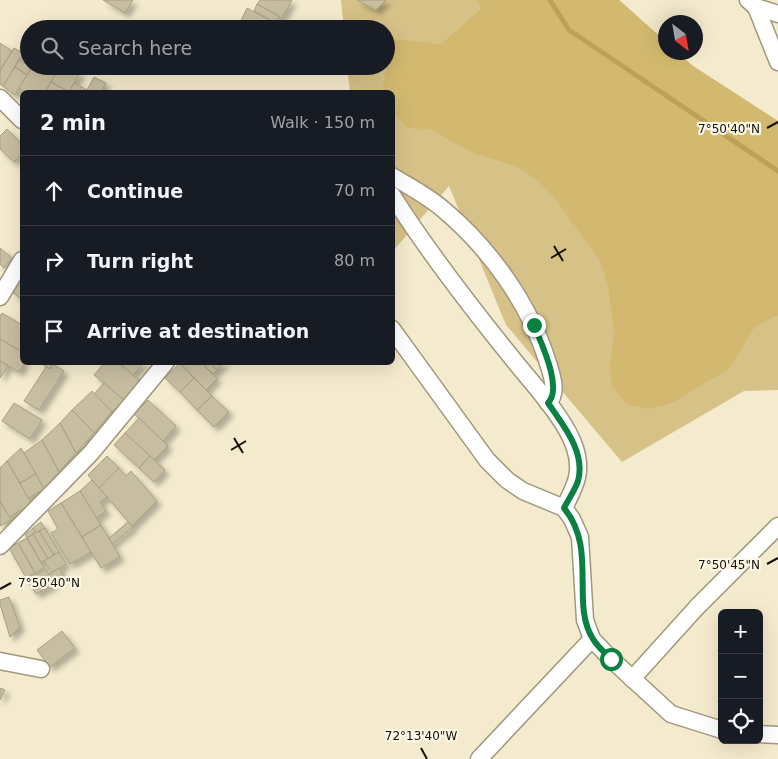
<!DOCTYPE html>
<html lang="en">
<head>
<meta charset="utf-8">
<style>
  :root { --surface:#171b24; --page:#20242c; --text:#f1f3f6; --muted:#9ea1a6; --line:#363941 }
  body { margin:0; font-family:"DejaVu Sans",sans-serif; background:var(--page); color:var(--text) }
  .controls { position:absolute; right:15px; bottom:15px; display:grid; overflow:hidden; border-radius:8px; box-shadow:0 5px 20px #0002 }
  .controls button { width:45px; height:45px; display:grid; place-items:center; padding:0; border:0; border-bottom:1px solid var(--line); background:var(--surface); color:var(--text); font:25px sans-serif }
  .compass { position:absolute; left:658px; top:15px; width:45px; height:45px; border-radius:50%; background:var(--surface); box-shadow:0 5px 20px #0002; rotate:149deg }
  .stop { position:absolute; width:15px; height:15px; margin:-11px; border:4px solid #0b8043; border-radius:50%; background:#fff }
  .stop.end { background:#0b8043; border-color:#fff; box-shadow:0 1px 5px #0008 }
  .list { margin:0; padding:0; list-style:none }
  h2 { display:flex; justify-content:space-between; align-items:center; height:65px; margin:0; padding:0 20px; font-size:21px }
  h2 small { font-size:16px; font-weight:400; color:var(--muted) }
  .list li { display:grid; grid-template-columns:32px 1fr auto; gap:15px; align-items:center; box-sizing:border-box; height:70px; padding:0 20px; border-top:1px solid var(--line) }
  .list b { display:block; font-size:19px; white-space:nowrap }
  .list em { font-size:16px; font-style:normal; color:var(--muted) }
  .icon { flex:none; width:28px; height:28px; fill:none; stroke:currentColor; stroke-width:2; stroke-linecap:round; stroke-linejoin:round }
  .map { position:relative; flex:none; width:778px; height:759px; overflow:hidden }
  .search { position:absolute; background:var(--surface); box-shadow:0 5px 20px #0002; left:20px; top:20px; width:375px; height:55px; display:flex; align-items:center; gap:12px; box-sizing:border-box; padding:0 18px; border-radius:28px; color:var(--muted); font-size:19px }
  .panel { position:absolute; background:var(--surface); box-shadow:0 5px 20px #0002; left:20px; top:90px; width:375px; height:275px; border-radius:8px }
  .map>svg:first-child { display:block }
  .green { fill:#d6c187 }
  .forest { fill:#d3b96f }
  .lines { fill:none; stroke-linecap:round; stroke-linejoin:round }
  .stream { stroke:#bca258; stroke-width:5 }
  .building { fill:#c7bda1; stroke:#a89e83; filter:url(#shadow) }
  .street-casing { stroke:#a1977c; stroke-width:19 }
  .street { stroke:#fff; stroke-width:16 }
  .route { stroke:#0b8043; stroke-width:6 }
  .ticks { fill:none; stroke:#141107; stroke-width:2 }
  .ticks-label { font-size:12px; text-anchor:middle; fill:#141107; stroke:#fdf7e6; stroke-width:4.5; stroke-linejoin:round; paint-order:stroke }
</style>
</head>
<body>
<div class="map">
<svg width="778" height="759" viewBox="0 0 778 759">
  <defs>
    <filter id="shadow"><feDropShadow dx="4.5" dy="4.5" stdDeviation="2.5" flood-color="#0004"/></filter>
  </defs>
  <rect width="100%" height="100%" fill="#f4eacd"/>
  <path class="green" d="M341,0H619L665,41L666,52L678,53L693,66L778,121V390L744,391L622,462L506,325L449,186L393,251L392,92H350L347,66H386V29H344Z"/>
  <path class="forest" d="M477,0H619L665,41L666,52L678,53L693,66L778,121V316H774L754,328L730,368L670,404L648,409L626,404L611,385L610,361L614,335L608,286L601,262L554,197L537,180L518,167L473,153L430,129L407,128L393,111L392,92H382L391,39L441,44L482,8Z"/>
  <g class="lines">
    <path class="stream" d="M550,0L569,30L778,171"/>
  </g>
  <g class="building">
    <path d="M103,0H133L125,13Z"/>
    <path d="M260,0H292L282,18L257,4Z"/>
    <path d="M357,0H386L376,10Z"/>
    <path d="M257,4L279,16L275,23L254,11Z"/>
    <path d="M247,8L279,25L277,29H242L238,27Z"/>
    <path d="M0,43L12,51L0,71Z"/>
    <path d="M14,48L23,53L3,86L0,84V71Z"/>
    <path d="M19,60L32,67L27,75L15,67Z"/>
    <path d="M15,67L27,75L15,95L3,86Z"/>
    <path d="M32,67L41,73L45,68L55,75L45,92H25L19,88Z"/>
    <path d="M58,69L67,74L68,72L73,75L75,70L80,73L69,92L51,82Z"/>
    <path d="M94,77L106,83L101,92H69L74,83L87,90Z"/>
    <path d="M51,82L69,92H45Z"/>
    <path d="M7,129L22,144V153L14,162L0,149V136Z"/>
    <path d="M0,248L12,258L4,268L0,264Z"/>
    <path d="M22,278V299L13,293Z"/>
    <path d="M2,313L22,325V352L0,339V316Z"/>
    <path d="M0,339L22,352V362H25L19,372L0,361Z"/>
    <path d="M0,361L8,366L0,378Z"/>
    <path d="M39,362H54L50,369Z"/>
    <path d="M105,362H118L140,381L124,400L94,375Z"/>
    <path d="M118,362H145L133,375Z"/>
    <path d="M201,362H209L217,370L213,374Z"/>
    <path d="M201,362L217,379L206,390L180,363Z"/>
    <path d="M209,362H225L217,370Z"/>
    <path d="M180,363L194,378L180,392L165,378Z"/>
    <path d="M53,364L64,371L39,410L24,401L46,367L50,369Z"/>
    <path d="M194,378L212,396L197,410L180,392Z"/>
    <path d="M104,383L124,400L112,412L94,394Z"/>
    <path d="M92,391L112,412L94,433L72,410Z"/>
    <path d="M212,396L229,412L214,427L197,410Z"/>
    <path d="M148,400L176,426L163,441L134,414Z"/>
    <path d="M14,403L42,420L30,439L2,421Z"/>
    <path d="M72,410L94,433L76,453L60,423Z"/>
    <path d="M139,418L168,446L154,460L125,433Z"/>
    <path d="M60,423L76,453L59,472L42,440Z"/>
    <path d="M125,433L150,456L139,468L114,445Z"/>
    <path d="M42,440L59,472L44,489L24,453Z"/>
    <path d="M21,448L36,474L20,483L7,461Z"/>
    <path d="M107,456L119,468L99,488L88,475Z"/>
    <path d="M150,456L165,470L154,482L139,468Z"/>
    <path d="M7,461L32,504L9,517L0,501V468Z"/>
    <path d="M119,468L126,476L131,471L157,501L132,526L99,488Z"/>
    <path d="M36,474L44,489L28,498L20,483Z"/>
    <path d="M92,480L107,497L100,502L106,511L96,518L80,491Z"/>
    <path d="M80,491L101,525L82,537L61,503Z"/>
    <path d="M0,501L11,520L0,526Z"/>
    <path d="M61,503L91,552L70,564L51,533L58,529L48,511Z"/>
    <path d="M41,522L45,528L36,533L33,528Z"/>
    <path d="M128,522L133,527L112,544L109,538Z"/>
    <path d="M101,525L120,557L101,568L82,537Z"/>
    <path d="M33,528L36,533L27,538L25,535Z"/>
    <path d="M45,528L59,552L54,555L39,531Z"/>
    <path d="M39,531L54,555L48,559L33,534Z"/>
    <path d="M33,534L48,559L41,562L27,538Z"/>
    <path d="M27,538L44,568L35,573L18,543Z"/>
    <path d="M18,543L35,573L26,578L9,548Z"/>
    <path d="M59,552L66,564L52,573L44,561Z"/>
    <path d="M59,568L63,576L53,582L48,575Z"/>
    <path d="M46,569L54,584L36,594L27,580Z"/>
    <path d="M9,597L20,627L10,637L0,604V600Z"/>
    <path d="M62,631L75,648L50,667L37,650Z"/>
    <path d="M0,688L5,690L0,700Z"/>
  </g>
  <g class="lines">
    <g class="street-casing">
      <g id="street">
        <path d="M748,0L756,7L778,62"/>
        <path d="M756,7L778,14"/>
        <path d="M0,98L22,120"/>
        <path d="M392,176C410,187 428,196 444,210C489,248 529,303 547,360C551,373 559,392 548,403"/>
        <path d="M392,195C428,252 470,306 512,358C531,382 566,419 575,448C583,473 575,486 564,508"/>
        <path d="M0,297L22,260"/>
        <path d="M392,329L487,460L507,480L523,491L564,508L572,519L580,537L585,620L592,639L611,659L671,714L722,730"/>
        <path d="M0,546L91,453L166,362"/>
        <path d="M0,661L41,669"/>
        <path d="M632,679L697,607L778,526"/>
        <path d="M759,734L778,735"/>
        <path d="M479,759L592,639"/>
      </g>
    </g>
    <use href="#street" class="street"/>
  </g>
  <g class="lines">
    <path class="route" d="M534,325C541,343 563,388 548,403C563,425 586,452 578,481C575,490 568,500 564,508C598,549 570,603 593,639C597,646 605,653 611,659"/>
  </g>
  <path class="ticks" d="M767,128L778,122M554,246L563,261M551,258L566,249M234,438L243,453M231,450L246,441M767,564L778,558M0,589L11,583M421,748L427,759"/>
  <g class="ticks-label">
    <text x="729" y="133">7°50'40"N</text>
    <text x="729" y="569">7°50'45"N</text>
    <text x="49" y="587">7°50'40"N</text>
    <text x="421" y="740">72°13'40"W</text>
  </g>
</svg>
<div class="controls">
<button>+</button>
<button>−</button>
<button><svg class="icon" aria-label="locate" viewBox="0 0 24 24"><circle cx="12" cy="12" r="6"/><path d="M12 2v4M12 18v4M2 12h4M18 12h4"/></svg></button>
</div>
<svg class="compass" viewBox="-18 -18 36 36"><path d="M0-13l5 13h-10z" fill="#e53935"/><path d="M0 13l5-13h-10z" fill="#9ea1a6"/></svg>
<div class="stop" style="left:611px;top:659px"></div>
<div class="stop end" style="left:534px;top:325px"></div>
<div class="search"><svg class="icon" aria-label="search" viewBox="0 0 24 24"><circle cx="10" cy="10" r="6"/><path d="M15 15l6 6"/></svg>Search here</div>
<section class="panel">
<h2>2 min<small>Walk · 150 m</small></h2>
<ul class="list">
<li><svg class="icon" aria-label="ahead" viewBox="0 0 24 24"><path d="M12 20V5M6 11l6-6 6 6"/></svg><div><b>Continue</b></div><em>70 m</em></li>
<li><svg class="icon" aria-label="right" viewBox="0 0 24 24"><path d="M7 20v-9h11M14 6l5 5-5 5"/></svg><div><b>Turn right</b></div><em>80 m</em></li>
<li><svg class="icon" aria-label="arrive" viewBox="0 0 24 24"><path d="M6 21V4h12l-3 4 3 4H6"/></svg><div><b>Arrive at destination</b></div></li>
</ul>
</section>
</div>
</body>
</html>
